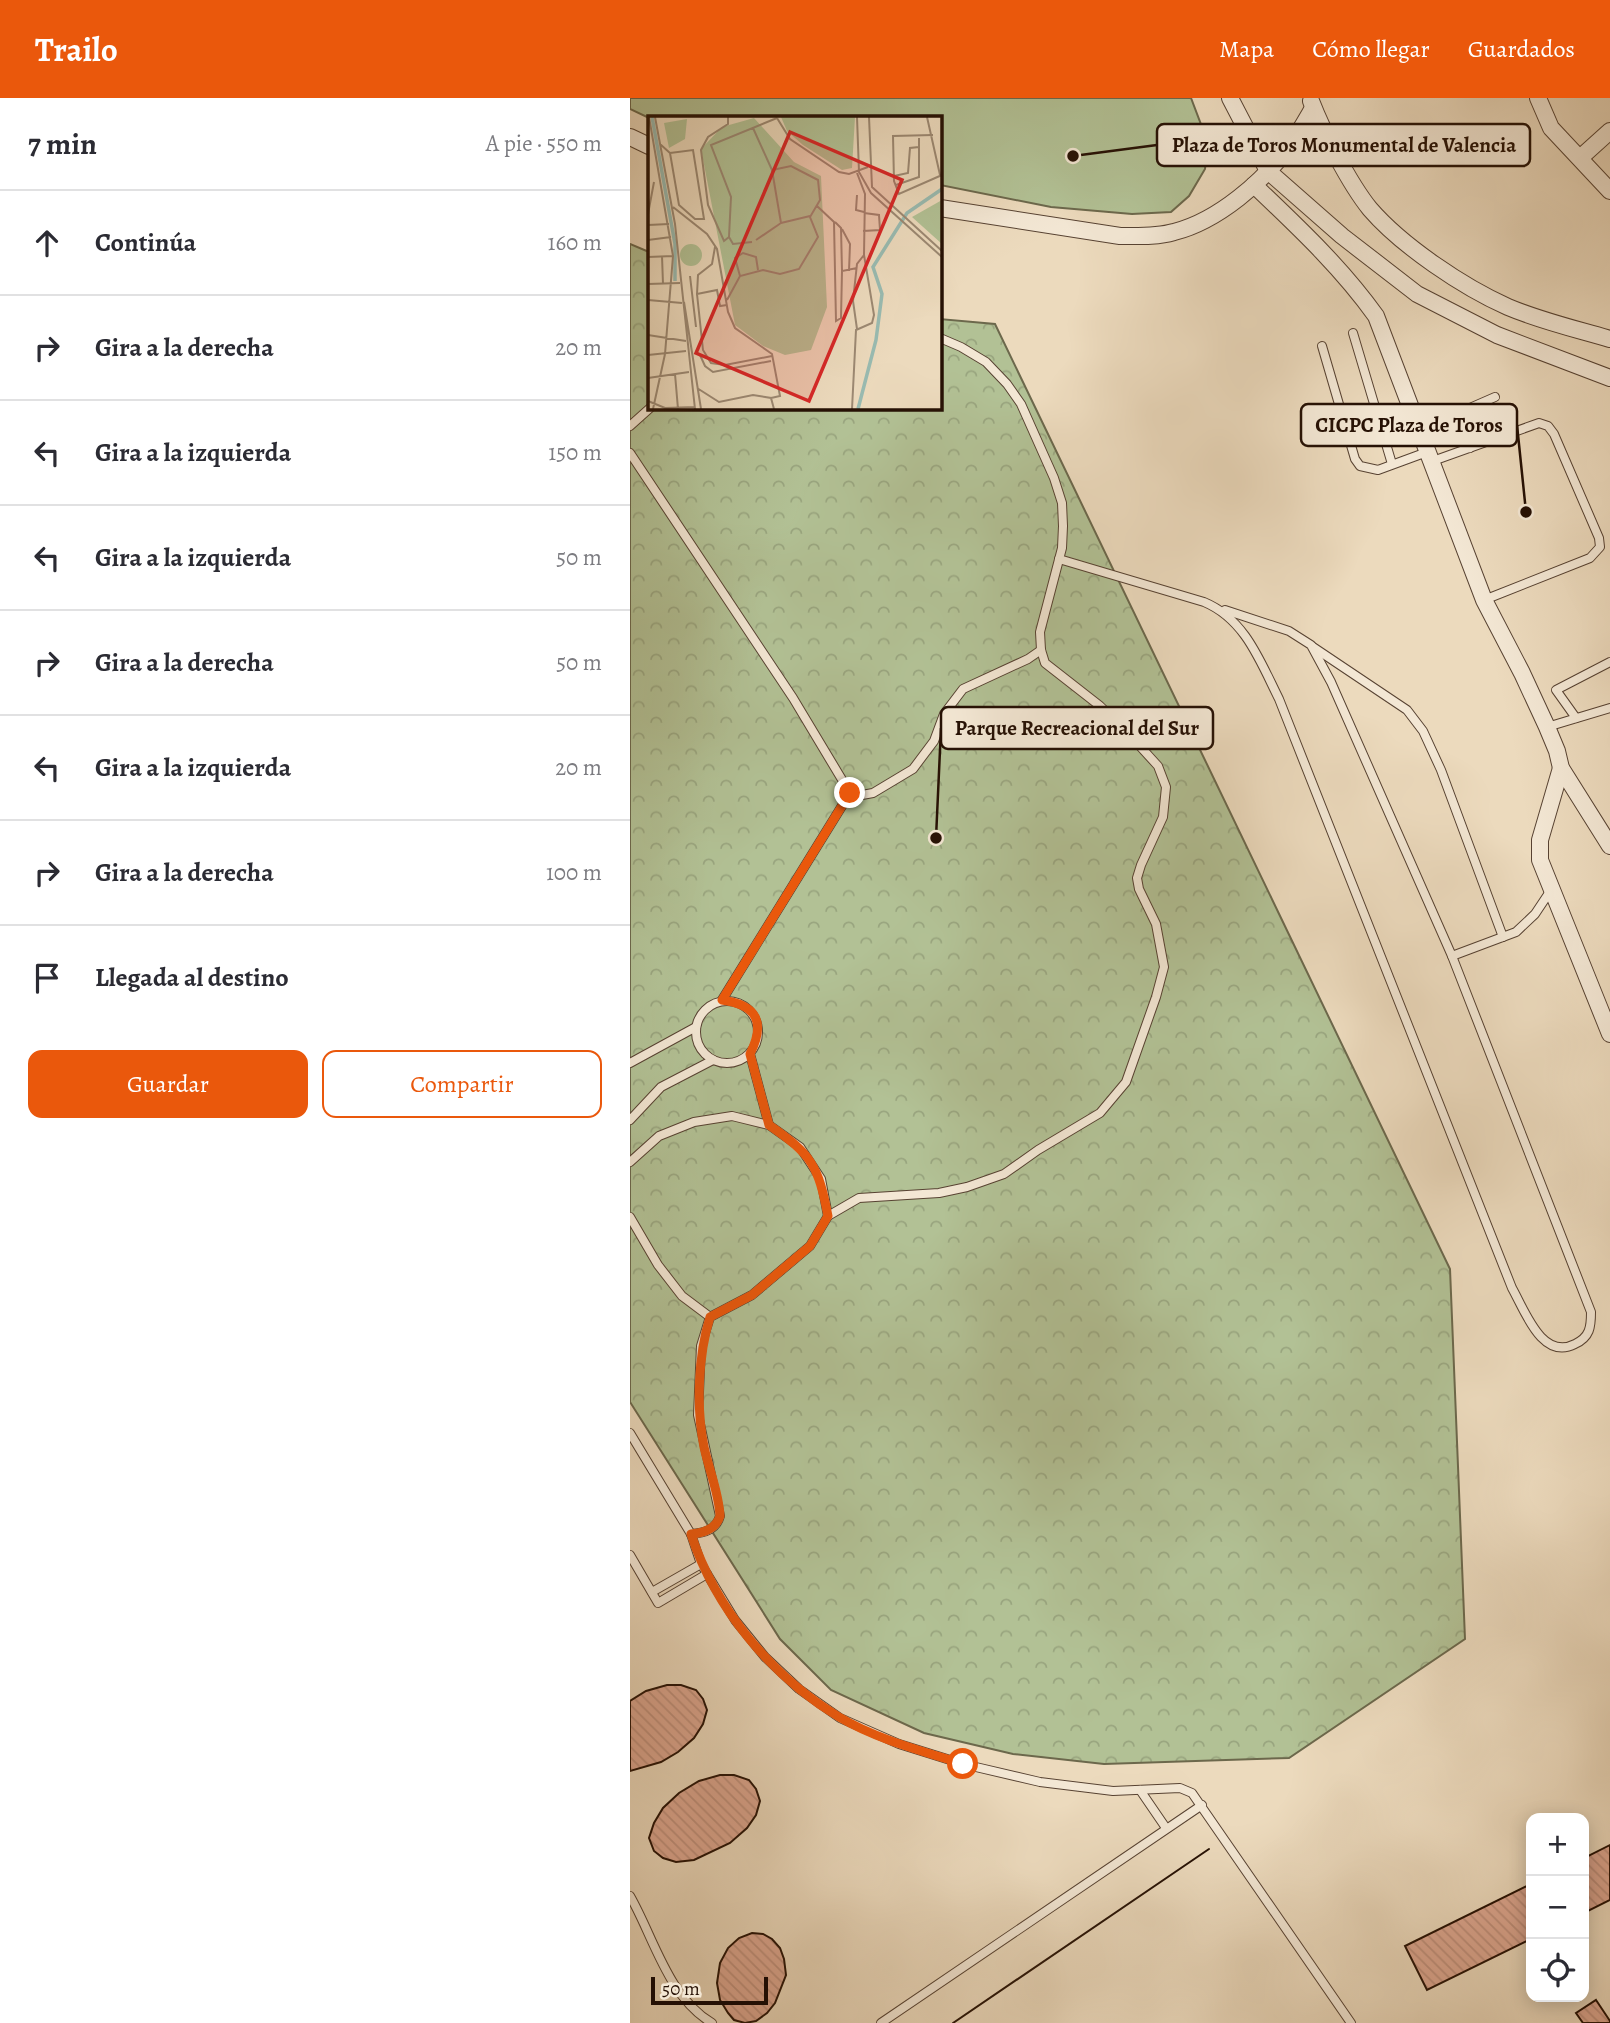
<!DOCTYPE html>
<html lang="es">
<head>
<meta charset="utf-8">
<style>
  :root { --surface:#fff; --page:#f7f7f7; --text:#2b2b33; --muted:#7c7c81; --line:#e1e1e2; --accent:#ea580c }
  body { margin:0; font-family:Alegreya,serif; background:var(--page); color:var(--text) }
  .controls { position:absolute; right:21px; bottom:21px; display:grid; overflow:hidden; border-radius:14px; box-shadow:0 4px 18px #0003 }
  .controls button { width:63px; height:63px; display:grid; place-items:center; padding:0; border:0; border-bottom:2px solid var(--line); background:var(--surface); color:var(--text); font:35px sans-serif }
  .scale { position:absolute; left:21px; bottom:18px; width:117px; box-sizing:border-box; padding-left:7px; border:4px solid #251004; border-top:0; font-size:19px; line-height:24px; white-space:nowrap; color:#251004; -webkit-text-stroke:5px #f3e7d4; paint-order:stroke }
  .stop { position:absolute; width:21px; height:21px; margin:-16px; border:5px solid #ea580c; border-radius:50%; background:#fff }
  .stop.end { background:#ea580c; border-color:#fff; box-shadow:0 2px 7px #0008 }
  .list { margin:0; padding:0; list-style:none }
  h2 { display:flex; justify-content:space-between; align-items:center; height:91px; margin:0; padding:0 28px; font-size:30px }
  h2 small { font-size:23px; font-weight:400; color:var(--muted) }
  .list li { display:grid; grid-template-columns:46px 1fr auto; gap:21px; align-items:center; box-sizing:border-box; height:105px; padding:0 28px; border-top:2px solid var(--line) }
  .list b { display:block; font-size:26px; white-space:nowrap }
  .list em { font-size:23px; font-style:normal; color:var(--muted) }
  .actions { display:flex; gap:14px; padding:21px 28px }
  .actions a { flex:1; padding:16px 0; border:2px solid var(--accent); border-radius:14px; text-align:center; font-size:24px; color:var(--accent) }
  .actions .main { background:var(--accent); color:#fff }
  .icon { flex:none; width:38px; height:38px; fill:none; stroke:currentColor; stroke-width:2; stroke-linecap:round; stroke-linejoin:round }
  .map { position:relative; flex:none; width:980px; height:1925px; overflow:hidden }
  header { display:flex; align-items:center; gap:42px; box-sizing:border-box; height:98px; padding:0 35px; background:var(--accent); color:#fff }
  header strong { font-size:33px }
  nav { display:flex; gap:38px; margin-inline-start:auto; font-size:24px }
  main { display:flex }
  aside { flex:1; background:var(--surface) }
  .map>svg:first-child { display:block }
  .forest { fill:url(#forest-crowns); stroke:#6c684c; stroke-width:2 }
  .garden { fill:#b2c195; stroke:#6c684c; stroke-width:2 }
  .building { fill:url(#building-back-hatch); stroke:#251004; stroke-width:2 }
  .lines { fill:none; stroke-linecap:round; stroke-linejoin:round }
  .lane-casing { stroke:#574232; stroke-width:10 }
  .street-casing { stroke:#574232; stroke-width:18 }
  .lane { stroke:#f3e7d4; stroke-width:8 }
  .street { stroke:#f3e7d4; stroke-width:16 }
  .tram { stroke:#251004; stroke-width:2 }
  .route { stroke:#ea580c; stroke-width:9 }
  .inset-river { fill:none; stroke:#99bbb1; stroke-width:3.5 }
  .inset-road { fill:none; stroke:#9c8973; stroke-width:2 }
  .view { fill:#d62828; fill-opacity:0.15; stroke:#d62828; stroke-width:3.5 }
  .inset-edge { fill:none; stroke:#251004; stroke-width:3.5 }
  .leader { fill:none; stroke:#251004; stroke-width:2.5 }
  .callout-dot { fill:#251004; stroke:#f3e7d4; stroke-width:2.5 }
  .callout { fill:#f3e7d4; stroke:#251004; stroke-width:2.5 }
  .callout-label { font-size:21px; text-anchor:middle; font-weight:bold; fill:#251004 }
</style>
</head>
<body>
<header>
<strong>Trailo</strong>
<nav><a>Mapa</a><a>Cómo llegar</a><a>Guardados</a></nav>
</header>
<main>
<aside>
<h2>7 min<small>A pie · 550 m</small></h2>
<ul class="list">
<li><svg class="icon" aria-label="ahead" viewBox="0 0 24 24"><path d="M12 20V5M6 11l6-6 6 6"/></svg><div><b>Continúa</b></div><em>160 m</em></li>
<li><svg class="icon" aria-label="right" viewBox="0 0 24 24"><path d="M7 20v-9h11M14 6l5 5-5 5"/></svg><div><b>Gira a la derecha</b></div><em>20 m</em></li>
<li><svg class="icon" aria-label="left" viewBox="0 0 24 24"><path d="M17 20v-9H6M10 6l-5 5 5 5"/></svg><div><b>Gira a la izquierda</b></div><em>150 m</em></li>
<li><svg class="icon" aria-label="left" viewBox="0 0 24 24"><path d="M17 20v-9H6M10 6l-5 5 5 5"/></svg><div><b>Gira a la izquierda</b></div><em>50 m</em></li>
<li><svg class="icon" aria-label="right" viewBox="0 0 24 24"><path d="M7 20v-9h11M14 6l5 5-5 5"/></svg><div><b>Gira a la derecha</b></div><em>50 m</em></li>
<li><svg class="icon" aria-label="left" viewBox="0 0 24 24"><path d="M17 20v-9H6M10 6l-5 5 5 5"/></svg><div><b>Gira a la izquierda</b></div><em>20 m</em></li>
<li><svg class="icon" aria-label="right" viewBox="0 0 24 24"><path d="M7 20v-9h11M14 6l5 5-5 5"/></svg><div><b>Gira a la derecha</b></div><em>100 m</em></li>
<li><svg class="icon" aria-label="arrive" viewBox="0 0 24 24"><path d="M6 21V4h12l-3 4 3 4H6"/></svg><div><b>Llegada al destino</b></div></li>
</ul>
<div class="actions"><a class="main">Guardar</a><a>Compartir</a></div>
</aside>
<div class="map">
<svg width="980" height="1925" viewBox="0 0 980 1925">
  <defs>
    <pattern id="forest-crowns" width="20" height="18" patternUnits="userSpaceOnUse" patternTransform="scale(1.75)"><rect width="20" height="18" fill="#b2c195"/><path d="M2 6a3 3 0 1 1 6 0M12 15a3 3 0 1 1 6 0" fill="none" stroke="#99a57f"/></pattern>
    <pattern id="building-back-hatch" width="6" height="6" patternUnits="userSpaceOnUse" patternTransform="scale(1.75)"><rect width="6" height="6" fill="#dda791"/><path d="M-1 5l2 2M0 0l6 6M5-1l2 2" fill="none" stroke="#be8f7b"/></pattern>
  </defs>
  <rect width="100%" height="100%" fill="#ecdabd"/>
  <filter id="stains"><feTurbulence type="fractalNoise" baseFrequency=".00286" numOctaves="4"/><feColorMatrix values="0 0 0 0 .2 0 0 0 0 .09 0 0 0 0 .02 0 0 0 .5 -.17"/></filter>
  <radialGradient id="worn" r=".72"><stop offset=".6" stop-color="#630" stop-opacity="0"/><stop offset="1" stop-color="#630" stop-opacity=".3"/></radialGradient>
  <path class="forest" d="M0,146L19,154V310H310V221L365,226L820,1171L835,1541L659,1660L474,1666L383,1656L294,1635L201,1592L150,1541L0,1304Z"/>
  <path class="garden" d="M0,0H561L578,45L575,71L559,98L541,114L502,116L421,109L310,87V19L19,20L0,11Z"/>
  <g class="building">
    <path d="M37,1587H51L66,1592L73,1601L77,1612L73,1626L64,1640L48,1654L31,1664L0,1673V1603L16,1593Z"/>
    <path d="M90,1677H104L119,1682L126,1691L130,1703L126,1717L117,1730L100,1745L64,1762L46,1764L33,1760L24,1753L19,1740L24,1725L33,1710L49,1695L69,1683Z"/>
    <path d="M980,1747V1802L954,1815V1760Z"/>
    <path d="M901,1786V1841L797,1892L775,1848Z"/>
    <path d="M122,1835L133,1836L142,1841L150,1850L154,1861L156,1877L145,1905L137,1915L126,1923L115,1925L104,1922L98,1915L90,1902L87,1885L90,1865L98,1850L109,1840Z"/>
    <path d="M966,1902L980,1923V1925H953L946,1915Z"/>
  </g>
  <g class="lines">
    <g class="lane-casing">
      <g id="lane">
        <path d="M723,235L762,366"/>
        <path d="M692,248L725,361L730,368L748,372L797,354"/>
        <path d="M0,328L20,310"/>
        <path d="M840,350L829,326V318L833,313L865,299"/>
        <path d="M0,355L163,600L220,695L232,697L243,695L283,671L304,643L314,616L333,591L398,561L411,552"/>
        <path d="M800,364L909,325L918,328L924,336L969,440L970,449L960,460L854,502"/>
        <path d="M429,461L574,504C615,521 630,563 649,601L882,1190C895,1213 912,1263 945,1246C960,1239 961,1229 961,1214L822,858L886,834L905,816L921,792"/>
        <path d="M595,512L659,533L681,547L701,584L822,858"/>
        <path d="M683,549L777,612L793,633L811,672L873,839"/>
        <path d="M946,620L926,592L980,564"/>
        <path d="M917,629L980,610"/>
        <path d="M92,902L220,695"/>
        <circle cx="97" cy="934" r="31"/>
        <path d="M120,956L139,1027"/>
        <path d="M0,965L66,929"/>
        <path d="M0,1022L31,989L83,962"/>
        <path d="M0,1064L29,1038L64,1024L102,1018L139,1027L170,1049L191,1081L198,1118"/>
        <path d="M0,1119L28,1167L52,1198L80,1219"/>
        <path d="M0,1335L61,1436L71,1466L105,1522L135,1559L169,1591L210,1620L269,1646L333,1666L410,1684L483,1693L550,1690L562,1695L721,1925"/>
        <path d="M61,1436C74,1435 86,1432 90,1418L68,1317L71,1248L80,1219L122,1197L180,1148L198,1118L229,1100L309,1095L337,1089L374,1076L408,1052L470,1015L496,984L526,899L534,869L526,826L509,791L507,780L511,767L533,719L536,689L528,668L497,634L470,608L415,565L411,552L410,534L432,450L433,428L432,405L424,380L391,306L377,286L356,264L331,249L310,240"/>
        <path d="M0,1457L28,1505L77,1476"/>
        <path d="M22,1494L71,1466"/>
        <path d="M510,1692L536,1730"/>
        <path d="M0,1798C24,1840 38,1899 82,1925"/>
        <path d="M251,1925L572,1707"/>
      </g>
    </g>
    <g class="street-casing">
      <g id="street">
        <path d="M600,0L638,73L712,138L787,196L867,237L980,280"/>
        <path d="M908,0L921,30L980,93"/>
        <path d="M681,3C693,34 719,85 740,111C772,148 833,189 878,209C911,223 946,231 980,241"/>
        <path d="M0,39L19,48"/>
        <path d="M950,60L980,33"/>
        <path d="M624,87C668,129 711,169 746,218L854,502L892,575L917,629L927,653L931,670L980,748"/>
        <path d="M310,110L490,138C508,138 527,139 544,134C588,123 634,83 660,47C669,35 676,22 683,10"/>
        <path d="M931,670L910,742V762L980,936"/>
      </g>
    </g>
    <use href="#lane" class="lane"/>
    <use href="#street" class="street"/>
    <path class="tram" d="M323,1925L579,1751"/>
  </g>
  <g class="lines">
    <path class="route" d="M220,695L92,902C127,907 136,924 120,956L139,1027C182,1057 188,1067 198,1118L180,1148L122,1197L80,1219C68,1258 66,1309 74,1349C79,1372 89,1395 90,1418C86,1431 74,1435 61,1436C85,1510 141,1578 209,1619C246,1641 292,1653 333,1666"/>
  </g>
  <g transform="translate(18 18)">
    <rect width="294" height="294" fill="#ecdabd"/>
    <path d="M106,2L146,46L173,60L179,191L163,234L137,239L115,230L87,209L53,33L74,11Z" fill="#b2c195"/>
    <path d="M133,1H207L204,52L194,54L155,29L139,15ZM39,3L37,23L21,32L16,7ZM294,84V128L264,101ZM32 139a11 11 0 1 1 22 0a11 11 0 1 1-22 0Z" fill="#b2c195"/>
    <path class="inset-river" d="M4,1L27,128V165M210,293L228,224L234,178L225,151L259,97L294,73"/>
    <path class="inset-road" d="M1,1L25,140L17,238L5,293M7,1L27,108L47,293M80,1V8L60,21L53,34L60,89L76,125L81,121L83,81L63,29L129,2M209,1L211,56L223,77L294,141M221,1L224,71L294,135M279,1L292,59M129,2L142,23L191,56L201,58L220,51M285,19L245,20L246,65L251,78L294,59M12,28L22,37L31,89L47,103H56L45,34L22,37M124,54L133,107L162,100M246,60L260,57L262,32L271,31M248,69L271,61V22M209,79L208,94L216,96M169,90L186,106L188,205L193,202L194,155L209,152M25,91L59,118L69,133L80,196L87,212L124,238L132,280L123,282M0,98L6,66M187,106L193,112L194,155M0,109L21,108M194,113L202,128L201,155M215,115L232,114L231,99L216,97M81,121L85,128L104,126M0,124L23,121M108,124L133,107M67,131L64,148L50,159L49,178L69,174L72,190L79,189M14,140L15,168M0,141L25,140M42,160L48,211M92,160L87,142L95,137L108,141L110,154M0,168L32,167M49,178L55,234L63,247L77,249L124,240M0,184L34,187M79,184L92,160L115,154L132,158L151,153L170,121L162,101L172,84L170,64L143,50L124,54L105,12M36,186L53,293M209,213L205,185L209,148L216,139M0,219L38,225M0,239L38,235M52,239L57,250L65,256L123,245M27,258L30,293M0,262L41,256M49,272L71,286L105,279L123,282L126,293M0,285L17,292L47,291M204,293L208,214L224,207L226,199L216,139L217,78L209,57"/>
    <path class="view" d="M142,16L254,64L161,285L48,237Z"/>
    <rect width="294" height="294" class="inset-edge"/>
  </g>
  <path class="leader" d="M443 58L527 47M896 414L887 327M306 740L311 630"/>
  <g class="callout-dot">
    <circle cx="443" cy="58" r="7"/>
    <circle cx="896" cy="414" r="7"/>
    <circle cx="306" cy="740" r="7"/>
  </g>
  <g class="callout">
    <rect x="527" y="26" width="373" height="42" rx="7"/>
    <rect x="671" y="306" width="216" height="42" rx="7"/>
    <rect x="311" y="609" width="272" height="42" rx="7"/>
  </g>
  <g class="callout-label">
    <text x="714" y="54">Plaza de Toros Monumental de Valencia</text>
    <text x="779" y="334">CICPC Plaza de Toros</text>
    <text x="447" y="637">Parque Recreacional del Sur</text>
  </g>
  <rect width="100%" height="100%" filter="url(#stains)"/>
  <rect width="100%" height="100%" fill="url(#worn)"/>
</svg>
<div class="controls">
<button>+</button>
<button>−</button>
<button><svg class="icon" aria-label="locate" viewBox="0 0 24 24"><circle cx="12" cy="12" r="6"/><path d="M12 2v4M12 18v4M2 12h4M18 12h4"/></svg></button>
</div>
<div class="scale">50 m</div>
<div class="stop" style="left:333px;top:1666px"></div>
<div class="stop end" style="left:220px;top:695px"></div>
</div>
</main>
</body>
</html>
